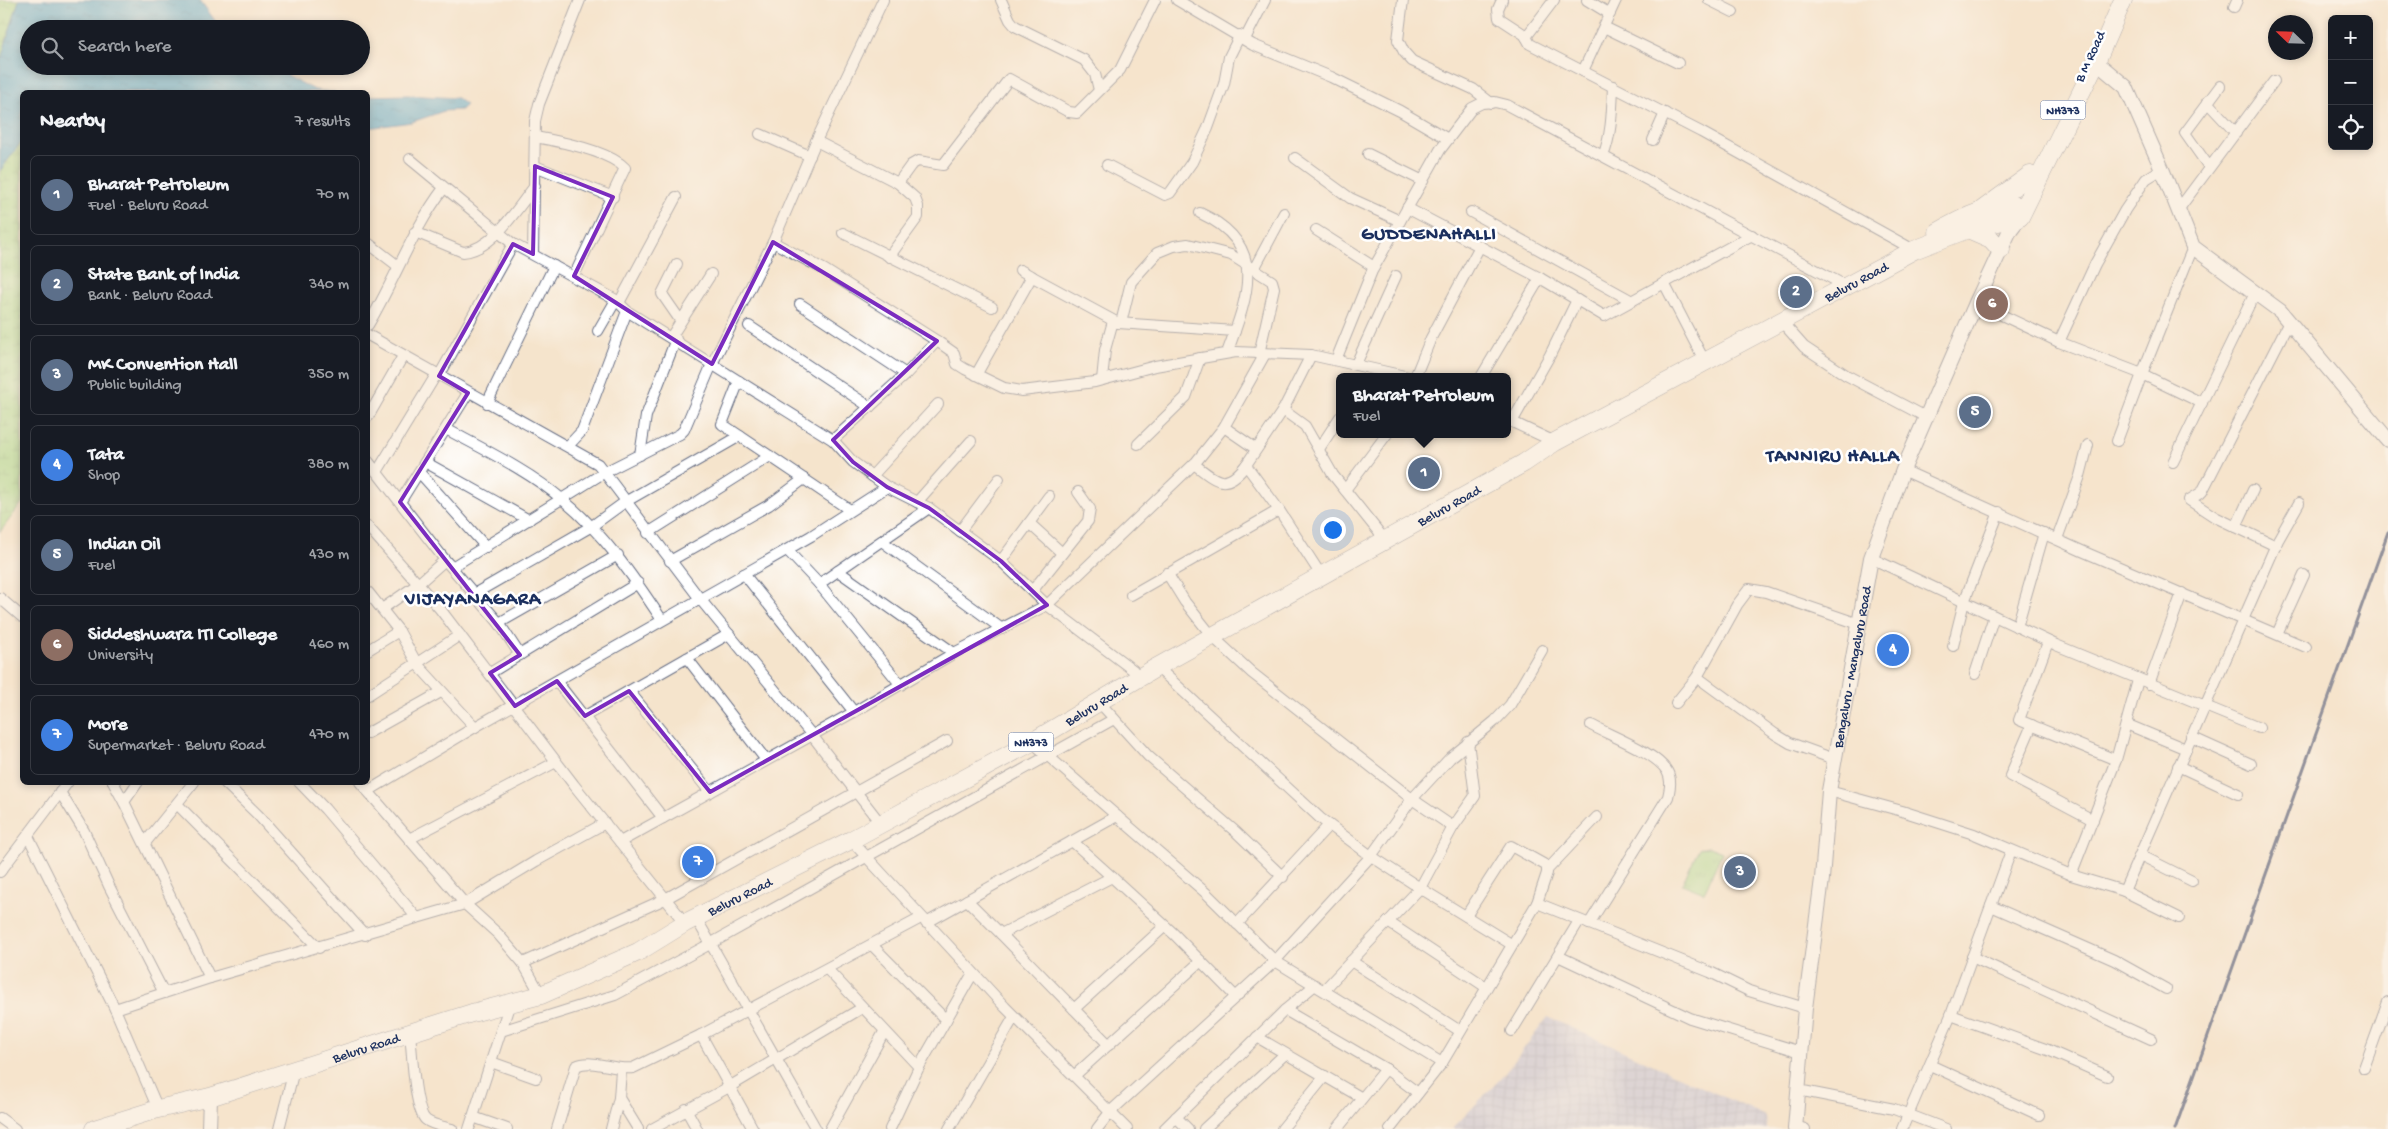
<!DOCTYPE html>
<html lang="en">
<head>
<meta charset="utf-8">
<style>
  :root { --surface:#171b24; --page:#242831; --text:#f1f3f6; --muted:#9ea1a6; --line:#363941; --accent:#db2777 }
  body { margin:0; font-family:"Gochi Hand",sans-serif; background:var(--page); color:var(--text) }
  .controls { position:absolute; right:15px; top:15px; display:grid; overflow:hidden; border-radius:8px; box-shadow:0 2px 8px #0003 }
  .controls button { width:45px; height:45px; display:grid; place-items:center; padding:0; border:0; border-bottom:1px solid var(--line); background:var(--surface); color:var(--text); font:25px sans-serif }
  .compass { position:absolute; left:2268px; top:15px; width:45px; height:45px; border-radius:50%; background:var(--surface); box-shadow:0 2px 8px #0003; rotate:293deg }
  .you { position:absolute; left:1332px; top:529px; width:18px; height:18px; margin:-12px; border:4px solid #fff; border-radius:50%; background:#1a73e8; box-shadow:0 0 0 8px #1a73e833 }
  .badge { display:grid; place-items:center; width:32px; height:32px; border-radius:50%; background:var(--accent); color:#fff; font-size:16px; font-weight:700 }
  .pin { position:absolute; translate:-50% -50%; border:2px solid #fff; box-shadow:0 1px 5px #0006 }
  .popup { position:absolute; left:1336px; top:373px; width:175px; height:65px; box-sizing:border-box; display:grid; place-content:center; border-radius:8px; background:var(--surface); filter:drop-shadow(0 1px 4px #0005); font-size:16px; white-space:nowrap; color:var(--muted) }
  .popup b { font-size:19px; color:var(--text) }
  .popup::after { content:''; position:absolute; left:50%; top:100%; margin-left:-10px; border:10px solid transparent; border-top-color:var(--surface) }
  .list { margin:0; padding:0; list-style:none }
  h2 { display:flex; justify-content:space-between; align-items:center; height:65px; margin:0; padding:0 20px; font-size:21px }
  h2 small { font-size:16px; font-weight:400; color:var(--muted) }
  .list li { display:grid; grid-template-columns:32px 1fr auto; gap:15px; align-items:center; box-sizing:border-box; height:80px; margin:0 10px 10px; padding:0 10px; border:1px solid var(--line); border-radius:8px }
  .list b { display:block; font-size:19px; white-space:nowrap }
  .list p { margin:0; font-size:16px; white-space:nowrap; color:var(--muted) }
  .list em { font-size:16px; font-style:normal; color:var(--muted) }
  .icon { flex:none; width:28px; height:28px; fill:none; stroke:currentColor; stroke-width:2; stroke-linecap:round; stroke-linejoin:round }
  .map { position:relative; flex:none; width:2388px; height:1129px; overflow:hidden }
  .search { position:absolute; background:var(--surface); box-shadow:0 2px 8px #0003; left:20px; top:20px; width:350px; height:55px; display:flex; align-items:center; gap:12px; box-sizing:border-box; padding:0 18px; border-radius:28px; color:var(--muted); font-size:19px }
  .panel { position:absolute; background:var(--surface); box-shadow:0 2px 8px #0003; left:20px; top:90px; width:350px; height:695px; border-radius:8px }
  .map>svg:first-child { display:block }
  .industrial { fill:url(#industrial-grid) }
  .grass { fill:url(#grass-tufts); stroke:#5f8475 }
  .wetland { fill:url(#wetland-marsh); stroke:#5f8475 }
  .water { fill:url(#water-ripples); stroke:#366b96 }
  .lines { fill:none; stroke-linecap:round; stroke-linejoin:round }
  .street-casing { stroke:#676e84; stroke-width:12 }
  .secondary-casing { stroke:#676e84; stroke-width:16 }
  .highway-casing { stroke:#676e84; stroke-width:19 }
  .street { stroke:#fff; stroke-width:10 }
  .secondary { stroke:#fff; stroke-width:14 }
  .highway { stroke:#fff; stroke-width:18 }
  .rail { stroke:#1b2f5e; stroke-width:3 }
  .marked { fill:none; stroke:#7b2cbf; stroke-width:4; stroke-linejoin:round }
  .labels { text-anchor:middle; stroke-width:5; stroke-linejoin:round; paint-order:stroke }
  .shield { fill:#fff; stroke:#5f6d8e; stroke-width:1 }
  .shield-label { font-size:12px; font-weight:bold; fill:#1b2f5e }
  .street-label { font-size:14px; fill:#1b2f5e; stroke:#fff }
  .district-label { font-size:19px; font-weight:bold; letter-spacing:1px; fill:#1b2f5e; stroke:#fff }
</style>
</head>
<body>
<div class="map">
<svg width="2388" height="1129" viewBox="0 0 2388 1129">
  <defs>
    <pattern id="industrial-grid" width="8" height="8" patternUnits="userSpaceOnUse" patternTransform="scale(1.25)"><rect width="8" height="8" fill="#bfc2dd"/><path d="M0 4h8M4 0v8" fill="none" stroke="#a4a7c0"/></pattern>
    <pattern id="grass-tufts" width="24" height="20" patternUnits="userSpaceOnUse" patternTransform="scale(1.25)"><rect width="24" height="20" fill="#a3da8c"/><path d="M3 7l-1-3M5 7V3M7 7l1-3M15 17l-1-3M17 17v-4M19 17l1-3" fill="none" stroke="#8cbb7b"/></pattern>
    <pattern id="wetland-marsh" width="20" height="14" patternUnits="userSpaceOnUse" patternTransform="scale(1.25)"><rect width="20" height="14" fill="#a3da8c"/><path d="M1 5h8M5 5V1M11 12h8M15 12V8" fill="none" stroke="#8cbb7b"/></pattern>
    <pattern id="water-ripples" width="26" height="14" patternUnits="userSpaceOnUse" patternTransform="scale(1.25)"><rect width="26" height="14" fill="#52a7ce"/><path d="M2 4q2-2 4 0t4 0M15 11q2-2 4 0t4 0" fill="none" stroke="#4388aa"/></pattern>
  </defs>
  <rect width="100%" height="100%" fill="#fff"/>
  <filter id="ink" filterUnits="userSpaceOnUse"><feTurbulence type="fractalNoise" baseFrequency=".02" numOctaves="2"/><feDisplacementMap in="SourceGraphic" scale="10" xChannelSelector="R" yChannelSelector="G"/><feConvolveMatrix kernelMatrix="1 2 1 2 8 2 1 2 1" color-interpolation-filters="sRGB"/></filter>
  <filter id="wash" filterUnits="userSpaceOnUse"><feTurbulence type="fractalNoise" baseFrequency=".0096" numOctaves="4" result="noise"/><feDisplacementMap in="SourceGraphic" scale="20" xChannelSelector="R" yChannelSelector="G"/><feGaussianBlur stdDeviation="1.12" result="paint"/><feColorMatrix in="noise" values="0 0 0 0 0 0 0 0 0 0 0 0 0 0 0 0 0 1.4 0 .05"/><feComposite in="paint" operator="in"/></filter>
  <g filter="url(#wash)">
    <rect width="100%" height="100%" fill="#f5e4cc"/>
    <path class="industrial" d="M1548,1017L1766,1116L1767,1129H1452L1502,1077Z"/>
    <path class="grass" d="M1709,847L1722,852L1704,893L1682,884L1699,848Z"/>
    <g class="wetland">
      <path d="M0,0H19L0,62Z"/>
      <path d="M22,141V503L0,532V171Z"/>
    </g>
    <g class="water">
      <path d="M19,0H200L221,29H29V66H269L315,90L335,92H22V141L0,171V62Z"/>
      <path d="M407,95L457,98L466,105L461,110L444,111L412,122L368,128V96Z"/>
    </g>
  </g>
  <g filter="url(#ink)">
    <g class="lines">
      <g class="street-casing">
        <g id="street">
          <path d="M1001,0L1010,20L1015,26L1084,60L1095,74L1099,90"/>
          <path d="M1177,0L1253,45L1331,77L1400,111L1448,139"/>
          <path d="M1403,0L1398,40L1404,52L1412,61L1473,89L1491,103"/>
          <path d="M1502,0L1498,9L1499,18L1525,35L1530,44L1701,132L1914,250"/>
          <path d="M1587,0L1610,14"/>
          <path d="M1709,0L1733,12"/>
          <path d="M2234,7L2237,0"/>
          <path d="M1604,27L1678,63"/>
          <path d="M1526,37L1554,0"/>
          <path d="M1245,39L1265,0"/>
          <path d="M1583,71L1616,0"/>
          <path d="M2207,102L2236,133"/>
          <path d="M760,134L810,156"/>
          <path d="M535,137C558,141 609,151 625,168L574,276"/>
          <path d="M1653,140L1665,113"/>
          <path d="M816,141L898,183L915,198L918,206V217L889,257"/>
          <path d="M1368,154L1423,181"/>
          <path d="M1603,156C1612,134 1612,109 1613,86"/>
          <path d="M1295,158L1350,198L1400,221"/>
          <path d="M410,159L513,244L616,300L627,311L833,440L853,462L887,487L929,508L1001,561L1047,605L1133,670L1138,678"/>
          <path d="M1107,165L1165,195L1170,193L1192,162L1208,128L1224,84L1229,57L1240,35"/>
          <path d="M535,166L613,197"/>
          <path d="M2209,167L2185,133L2220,86"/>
          <path d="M898,183L911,165L918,161L943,165L1009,79L1069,112L1077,113L1120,70L1155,0"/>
          <path d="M1407,208L1540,278L1604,316L1752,235"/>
          <path d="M2178,210L2274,81"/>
          <path d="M1471,212L1632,301"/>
          <path d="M1200,213C1269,245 1248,296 1227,353"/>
          <path d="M1316,230L1374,267"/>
          <path d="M415,232L463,252C493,250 517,208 535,186"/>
          <path d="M843,233L992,307"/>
          <path d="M773,242L825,270L937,341L954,353L957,364L965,369L1004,388L1022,391L1095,382L1155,366L1236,352L1311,355L1409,377"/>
          <path d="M368,243L398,266"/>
          <path d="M533,254L535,121L539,104L580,0"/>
          <path d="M677,264L662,294L680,320"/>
          <path d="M1254,269L1284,213"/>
          <path d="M1020,270L1118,323L1235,331"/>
          <path d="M1664,283L1705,362"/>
          <path d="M619,303L676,197"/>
          <path d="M1976,303L2059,342L2095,264L2125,210L2146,179L2162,169"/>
          <path d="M800,304L906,374"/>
          <path d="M1781,321L1804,347L1846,375L1926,417"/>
          <path d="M1121,323L1131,282L1157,253L1174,246L1188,244L1231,255L1272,281L1274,288L1259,354"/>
          <path d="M368,325C395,280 412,230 444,188"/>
          <path d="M749,326L870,407"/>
          <path d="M598,331L616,300"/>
          <path d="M368,335L598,464L700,599L811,734L881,824"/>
          <path d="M671,337L711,274"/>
          <path d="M2059,342L2142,374L2193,247"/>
          <path d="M1311,355L1283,410L1246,465L1279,510L1321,575"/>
          <path d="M1336,360L1372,271L1440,150L1472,108L1482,103L1495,102L1507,105L1846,286"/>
          <path d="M1356,364L1396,276"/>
          <path d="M976,375L1032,276"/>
          <path d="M439,376L513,244"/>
          <path d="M1415,377L1431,338L1480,246"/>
          <path d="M1481,377L1540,278"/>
          <path d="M1102,380L1105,350L1113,321"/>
          <path d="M739,381L722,424L850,510"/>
          <path d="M487,403L554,266"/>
          <path d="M1283,410L1305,426L1333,475L1385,540"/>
          <path d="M368,417L403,356"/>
          <path d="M1508,420L1555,442"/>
          <path d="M1512,422L1550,355L1577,300"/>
          <path d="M1224,427L1256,449"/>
          <path d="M446,429C485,450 529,471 563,500C604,534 633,576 662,620"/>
          <path d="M833,440L906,374L937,341"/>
          <path d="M2117,441L2142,374L2202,403"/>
          <path d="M1138,444L1186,397L1200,358"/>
          <path d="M568,446L582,431L627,311"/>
          <path d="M1319,449L1340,417"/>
          <path d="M640,455L646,416L676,339"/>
          <path d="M368,461L445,560L499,623L520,655"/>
          <path d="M425,462L529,520"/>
          <path d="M2173,462L2255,293"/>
          <path d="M1194,464C1217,482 1226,491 1246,465"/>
          <path d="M1903,470L2082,551L2306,647"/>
          <path d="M377,472L436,375"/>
          <path d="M419,472L486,547"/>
          <path d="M872,476L938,404"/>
          <path d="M1345,490L1387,434"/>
          <path d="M400,502L468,393"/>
          <path d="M917,502L971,441"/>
          <path d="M1029,523L1062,553"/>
          <path d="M368,527L440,609L574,785L685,923"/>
          <path d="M2236,527L2253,490"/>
          <path d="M960,531L999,479"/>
          <path d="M648,533L770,456"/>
          <path d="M2057,539L2080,476L2088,445"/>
          <path d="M883,542L1002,629"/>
          <path d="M2276,546L2215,517L2189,500L2202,492L2289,322"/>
          <path d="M787,550L819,584"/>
          <path d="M1871,558L2056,645L2259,728"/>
          <path d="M670,561L769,505L804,479"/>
          <path d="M1001,561L1049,496"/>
          <path d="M452,567L605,472L680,434L684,430L712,364L773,242L816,141L883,0"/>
          <path d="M838,571L954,653"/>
          <path d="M1167,573L1185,602L1212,636L1252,673L1412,799L1453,827"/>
          <path d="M744,574L854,712"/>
          <path d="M1033,590L1088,521L1090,509L1078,492"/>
          <path d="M368,592L399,631L417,664L475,727"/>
          <path d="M474,594L592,526L625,502L740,436"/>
          <path d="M1131,595L1279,510"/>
          <path d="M0,598L22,617"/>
          <path d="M382,609L418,584L445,560"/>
          <path d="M499,623L618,555"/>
          <path d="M2017,627L2044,533"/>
          <path d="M2277,634L2304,575"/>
          <path d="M2048,642L2019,720L2116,760"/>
          <path d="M1953,646L1964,602L1999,512"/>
          <path d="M368,650L399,631"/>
          <path d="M687,658L766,760"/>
          <path d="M490,673L638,583"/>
          <path d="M1975,674L1994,616"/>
          <path d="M1697,677L1775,734L1790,743L1834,759"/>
          <path d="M557,682L663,818"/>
          <path d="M2149,684L2182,593"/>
          <path d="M901,685L819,584L929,508"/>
          <path d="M629,691L710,792"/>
          <path d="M368,695L460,635"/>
          <path d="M1099,702L1148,756L1236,832L1283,877"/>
          <path d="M1676,703L1697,677L1737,605L1749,589L1766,592L1859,624"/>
          <path d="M585,716L729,634"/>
          <path d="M2126,724L2186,749"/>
          <path d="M2032,725L2010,776L2093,820"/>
          <path d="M368,733L441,692"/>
          <path d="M2191,737L2251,764"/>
          <path d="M1468,742L1475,796L1453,827L1420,888L1511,944"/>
          <path d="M2178,766L2238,794"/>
          <path d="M113,782L124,802"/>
          <path d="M138,782L124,802L210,978"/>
          <path d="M224,782L258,815L365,935"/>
          <path d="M299,782L325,809L417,918"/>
          <path d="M360,782L465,904L498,934L523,963L541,995"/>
          <path d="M368,791L475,727L811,536L887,487"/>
          <path d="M1829,791L1902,811L1974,834L2071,875L2116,760L2138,680"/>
          <path d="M60,792L84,831L109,886L164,993"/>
          <path d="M177,804L319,948"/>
          <path d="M1117,816L1206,893L1275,961L1442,1063"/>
          <path d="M28,836L115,1009"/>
          <path d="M409,839L556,762"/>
          <path d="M851,840L1005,1007L1127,1129"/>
          <path d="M1072,841L1112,877"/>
          <path d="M620,842L854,712L954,653L1047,605L1196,462L1224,427L1265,354"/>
          <path d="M145,843L194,782"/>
          <path d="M2011,851L1951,1015L2048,1050L2107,1076"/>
          <path d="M2140,855L2192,881"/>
          <path d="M1548,869L1597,817"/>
          <path d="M0,872L68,782"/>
          <path d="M2071,875L2124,891L2179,918"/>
          <path d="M2124,891L2278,540L2299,503"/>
          <path d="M967,900L1001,934L1112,877L1174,934L1236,997"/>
          <path d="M1991,906L2114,960L2166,989"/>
          <path d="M1466,916L1511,846L1547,866V873L1537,903"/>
          <path d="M696,918L816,1129"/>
          <path d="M1388,922L1486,987"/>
          <path d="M926,923L1117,816L1032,742"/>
          <path d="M1237,924L1329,825"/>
          <path d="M1589,924L1668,797C1670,788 1672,780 1667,771C1655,752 1611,736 1591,725"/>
          <path d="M1001,934L1074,1009"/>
          <path d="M872,945L946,1020"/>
          <path d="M1558,956L1690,1018L1801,1052"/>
          <path d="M1972,957L2151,1039"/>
          <path d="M1351,961L1460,1031"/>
          <path d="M523,963L665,899L947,741"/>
          <path d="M827,969L919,1067"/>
          <path d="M1324,990L1420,888L1371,856L1412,799L1450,758L1495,721L1510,705L1542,650"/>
          <path d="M1285,1010L1386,1069L1418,1093"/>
          <path d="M501,1031L615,995L710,944L1114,719"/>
          <path d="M1512,1031L1579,921"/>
          <path d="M410,1033C412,1050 414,1110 426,1120C432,1125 445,1127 452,1129"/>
          <path d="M1257,1037L1362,1098"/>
          <path d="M1109,1045L1074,1009L1165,926"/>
          <path d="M491,1062L536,1078"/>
          <path d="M1930,1065L2039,1115"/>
          <path d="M2364,1068L2388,1002"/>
          <path d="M1074,1076L1201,961"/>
          <path d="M1798,1090L1894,1109L1946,1129"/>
          <path d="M619,1098L638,1129"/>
          <path d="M158,1109L115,1009L210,978L465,904L536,861L605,823"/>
          <path d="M686,1109L697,1129"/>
          <path d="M473,1117L507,1129"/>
          <path d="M1176,1117L1188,1129"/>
          <path d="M0,1118L15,1129"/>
          <path d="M1795,1126L1805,1129"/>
          <path d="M279,1129L294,1070"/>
          <path d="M469,1129L510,1003"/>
          <path d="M557,1129L576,1066C593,1058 614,1071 633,1068L701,1035"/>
          <path d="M611,1129L619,1098L621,1070"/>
          <path d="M652,1129L729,1087L862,1008"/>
          <path d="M753,1129L701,1035L921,918"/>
          <path d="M830,1129L884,1032"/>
          <path d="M890,1129L919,1067L973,973"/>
          <path d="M949,1129L1014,1017"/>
          <path d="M1097,1129L1111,1111L1275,961L1371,856L1320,818L1157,667"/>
          <path d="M1164,1129L1285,1010L1315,985"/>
          <path d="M1204,1129L1285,1054"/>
          <path d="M1282,1129L1325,1076"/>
          <path d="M1337,1129L1386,1069"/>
          <path d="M1390,1129L1442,1063L1537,903L1710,972L1749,991L1805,1008"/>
          <path d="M1902,1129L1951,1015"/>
        </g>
      </g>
      <g class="secondary-casing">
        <g id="secondary">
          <path d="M2096,62L2126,87L2162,169L2193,247L2280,311L2388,440"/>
          <path d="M209,1129L210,1097"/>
          <path id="s1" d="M1795,1129L1805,1008L1822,879L1829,791L1871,558L1903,470L1976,303L2010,230L2020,217"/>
        </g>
      </g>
      <g class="highway-casing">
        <g id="highway">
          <path d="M1982,210L2030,175"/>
          <path d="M1968,229L1991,239L2001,250"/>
          <path d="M1938,232C1965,216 1991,204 2024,206"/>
          <path id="s2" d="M94,1129L158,1109L210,1097L472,1013L541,995L638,952L685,923L851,840L1032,742L1157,667L1524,463L1555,442L1914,250L1968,229L2020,217L2096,62L2123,0"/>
        </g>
      </g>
      <use href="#street" class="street"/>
      <use href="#secondary" class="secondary"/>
      <use href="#highway" class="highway"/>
      <path class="rail" d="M2175,1129L2388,532"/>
    </g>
  </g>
  <path d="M0 0H2388V1129H0ZM535,166L613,197L574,276L712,364L773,242L937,341L833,440L853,462L887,487L929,508L1001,561L1047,605L710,792L629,691L585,716L557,681L515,706L490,673L520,655L400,502L468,393L439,376L513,244L533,254Z" fill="#f5e4cc" fill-opacity=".55" fill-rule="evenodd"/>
  <path class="marked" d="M535,166L613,197L574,276L712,364L773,242L937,341L833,440L853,462L887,487L929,508L1001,561L1047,605L710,792L629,691L585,716L557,681L515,706L490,673L520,655L400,502L468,393L439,376L513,244L533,254Z"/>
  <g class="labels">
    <g class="shield">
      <rect x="2040.5" y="100.5" width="45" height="19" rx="4"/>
      <rect x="1008.5" y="732.5" width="45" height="19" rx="4"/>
    </g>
    <g class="shield-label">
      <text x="2063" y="114">NH373</text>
      <text x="1031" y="746">NH373</text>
    </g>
    <g class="street-label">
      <text transform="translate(2089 56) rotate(-65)" y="5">B M Road</text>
      <text dy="5" stroke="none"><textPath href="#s2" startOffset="1964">Beluru Road</textPath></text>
      <text dy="5" stroke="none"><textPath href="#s2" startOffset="1499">Beluru Road</textPath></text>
      <text dy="5" stroke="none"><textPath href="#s1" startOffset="466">Bengaluru - Mangaluru Road</textPath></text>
      <text dy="5" stroke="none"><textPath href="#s2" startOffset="1094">Beluru Road</textPath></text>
      <text dy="5" stroke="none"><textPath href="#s2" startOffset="689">Beluru Road</textPath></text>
      <text dy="5" stroke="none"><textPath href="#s2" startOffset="284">Beluru Road</textPath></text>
    </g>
    <g class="district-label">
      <text x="1429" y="239">GUDDENAHALLI</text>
      <text x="1833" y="461">TANNIRU HALLA</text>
      <text x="473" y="604">VIJAYANAGARA</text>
    </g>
  </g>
</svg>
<div class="controls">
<button>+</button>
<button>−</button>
<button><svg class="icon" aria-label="locate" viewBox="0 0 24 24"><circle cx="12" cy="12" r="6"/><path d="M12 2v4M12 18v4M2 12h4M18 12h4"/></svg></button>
</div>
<svg class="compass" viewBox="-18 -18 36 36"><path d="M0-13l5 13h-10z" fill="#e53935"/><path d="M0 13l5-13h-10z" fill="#9ea1a6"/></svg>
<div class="you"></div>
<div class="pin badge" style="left:1424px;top:473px;background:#5c6f8a">1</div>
<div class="popup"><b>Bharat Petroleum</b>Fuel</div>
<div class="pin badge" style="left:1796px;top:292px;background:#5c6f8a">2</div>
<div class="pin badge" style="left:1740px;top:872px;background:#5c6f8a">3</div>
<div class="pin badge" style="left:1893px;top:650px;background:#3f7fe0">4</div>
<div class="pin badge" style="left:1975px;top:412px;background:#5c6f8a">5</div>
<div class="pin badge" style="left:1992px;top:304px;background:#8d6e63">6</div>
<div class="pin badge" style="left:698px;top:862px;background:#3f7fe0">7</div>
<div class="search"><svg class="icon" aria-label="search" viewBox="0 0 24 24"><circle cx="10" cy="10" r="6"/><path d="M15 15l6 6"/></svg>Search here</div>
<section class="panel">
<h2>Nearby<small>7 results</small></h2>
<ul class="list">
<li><span class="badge" style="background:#5c6f8a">1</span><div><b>Bharat Petroleum</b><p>Fuel · Beluru Road</p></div><em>70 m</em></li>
<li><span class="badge" style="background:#5c6f8a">2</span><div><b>State Bank of India</b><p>Bank · Beluru Road</p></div><em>340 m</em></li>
<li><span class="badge" style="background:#5c6f8a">3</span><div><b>MK Convention Hall</b><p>Public building</p></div><em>350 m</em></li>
<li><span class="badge" style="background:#3f7fe0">4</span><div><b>Tata</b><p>Shop</p></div><em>380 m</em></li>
<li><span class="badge" style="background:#5c6f8a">5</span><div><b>Indian Oil</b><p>Fuel</p></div><em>430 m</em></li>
<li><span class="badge" style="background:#8d6e63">6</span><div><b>Siddeshwara ITI College</b><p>University</p></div><em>460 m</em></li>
<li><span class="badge" style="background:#3f7fe0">7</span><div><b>More</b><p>Supermarket · Beluru Road</p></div><em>470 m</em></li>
</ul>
</section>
</div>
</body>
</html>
